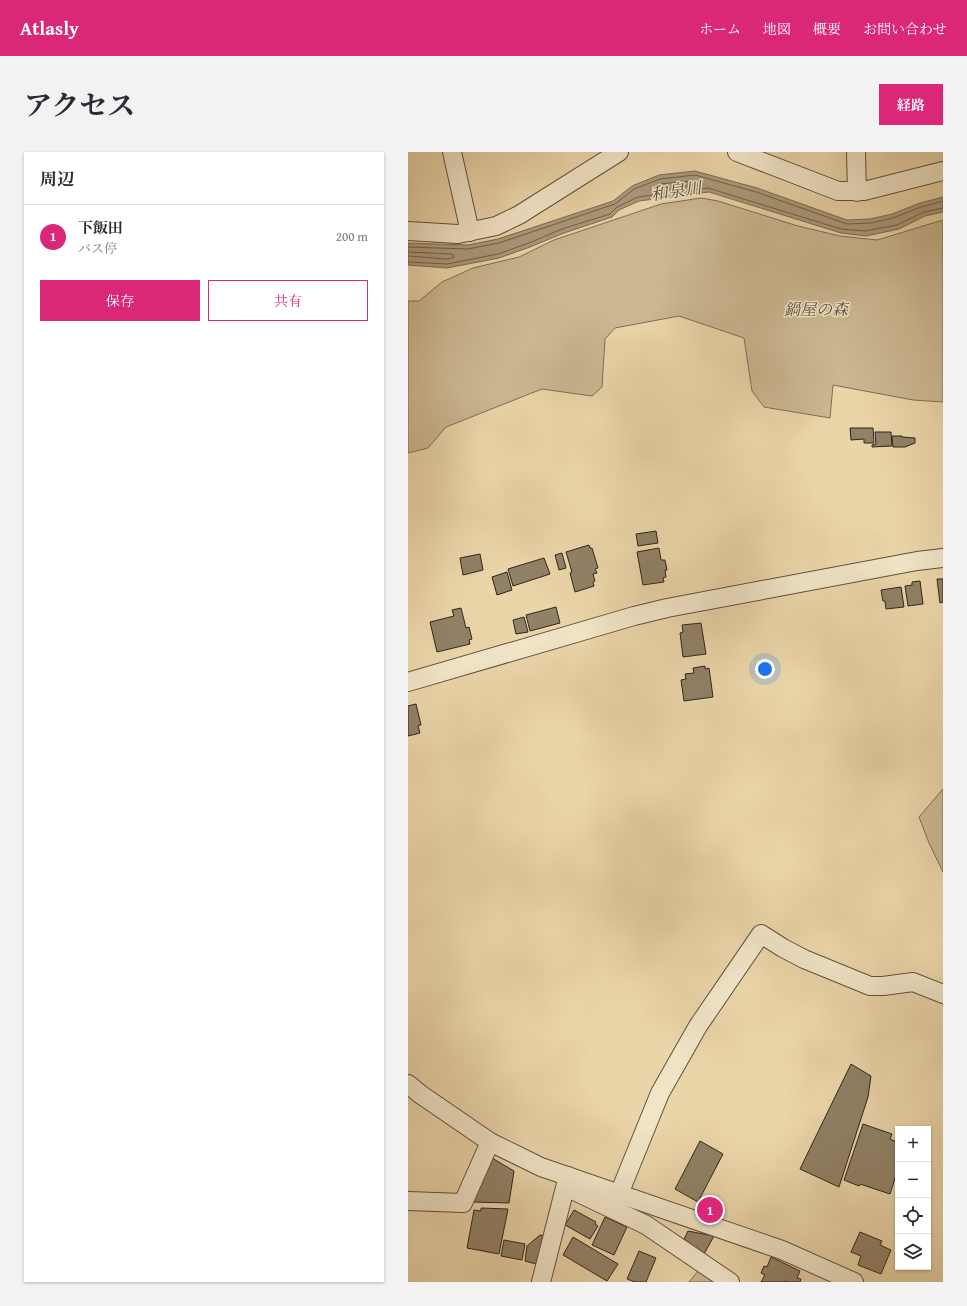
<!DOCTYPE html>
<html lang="ja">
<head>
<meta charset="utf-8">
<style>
  :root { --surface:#fff; --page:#f2f2f3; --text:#2b2b33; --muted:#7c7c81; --line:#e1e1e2; --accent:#db2777 }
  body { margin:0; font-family:"Gentium Book Plus","Noto Serif JP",serif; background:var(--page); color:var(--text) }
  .controls { position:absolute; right:12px; bottom:12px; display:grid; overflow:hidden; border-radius:0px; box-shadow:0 1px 3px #0004 }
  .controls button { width:36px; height:36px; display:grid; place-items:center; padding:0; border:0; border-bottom:1px solid var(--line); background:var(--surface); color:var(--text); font:20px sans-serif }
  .you { position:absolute; left:357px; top:517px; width:14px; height:14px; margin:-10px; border:3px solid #fff; border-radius:50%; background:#1a73e8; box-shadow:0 0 0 6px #1a73e833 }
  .badge { display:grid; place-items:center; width:26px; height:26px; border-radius:50%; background:var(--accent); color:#fff; font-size:13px; font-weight:700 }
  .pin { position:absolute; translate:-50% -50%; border:2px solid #fff; box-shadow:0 1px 4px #0006 }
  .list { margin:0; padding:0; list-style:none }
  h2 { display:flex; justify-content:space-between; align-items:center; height:52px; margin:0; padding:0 16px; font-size:17px }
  h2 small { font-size:13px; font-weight:400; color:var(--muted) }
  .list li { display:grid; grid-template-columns:26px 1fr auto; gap:12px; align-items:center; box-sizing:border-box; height:64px; padding:0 16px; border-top:1px solid var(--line) }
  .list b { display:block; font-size:15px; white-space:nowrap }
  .list p { margin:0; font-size:13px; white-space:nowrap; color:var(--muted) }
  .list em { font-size:13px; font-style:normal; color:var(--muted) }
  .actions { display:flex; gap:8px; padding:12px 16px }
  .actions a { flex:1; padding:9px 0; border:1px solid var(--accent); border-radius:0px; text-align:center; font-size:14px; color:var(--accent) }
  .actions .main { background:var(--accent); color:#fff }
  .icon { flex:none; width:22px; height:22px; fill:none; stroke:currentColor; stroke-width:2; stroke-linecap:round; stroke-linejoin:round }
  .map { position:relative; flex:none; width:535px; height:1130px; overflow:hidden; border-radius:0px }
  header { display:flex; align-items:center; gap:24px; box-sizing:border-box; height:56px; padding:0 20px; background:var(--accent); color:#fff }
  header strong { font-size:19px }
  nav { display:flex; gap:22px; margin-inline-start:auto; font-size:14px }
  .intro { display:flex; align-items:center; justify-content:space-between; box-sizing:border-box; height:96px; padding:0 24px }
  h1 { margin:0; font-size:28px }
  .button { padding:10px 18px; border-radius:0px; background:var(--accent); color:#fff; font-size:14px; font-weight:700 }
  main { display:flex; gap:24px; padding:0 24px }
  aside { flex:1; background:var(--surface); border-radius:0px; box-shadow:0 1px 3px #0004 }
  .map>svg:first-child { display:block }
  .green { fill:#cbb791; stroke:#7e6e57 }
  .water { fill:#ab9979; stroke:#7a6b54 }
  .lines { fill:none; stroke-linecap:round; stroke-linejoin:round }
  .shore { stroke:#6e5f4b; stroke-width:1 }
  .building { fill:#918166; stroke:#31251d }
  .minor-casing { stroke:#5f5140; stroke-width:20 }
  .minor { stroke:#f1e4c7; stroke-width:18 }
  .labels { text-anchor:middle; stroke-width:3; stroke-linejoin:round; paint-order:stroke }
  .park-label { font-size:16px; font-style:italic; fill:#584a3a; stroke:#f1e4c7 }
  .water-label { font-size:17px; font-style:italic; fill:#564839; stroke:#f1e4c7 }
</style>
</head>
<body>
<header>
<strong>Atlasly</strong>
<nav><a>ホーム</a><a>地図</a><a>概要</a><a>お問い合わせ</a></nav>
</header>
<div class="intro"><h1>アクセス</h1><a class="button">経路</a></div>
<main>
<aside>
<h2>周辺<small></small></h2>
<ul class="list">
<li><span class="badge">1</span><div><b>下飯田</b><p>バス停</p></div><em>200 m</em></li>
</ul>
<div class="actions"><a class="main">保存</a><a>共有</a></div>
</aside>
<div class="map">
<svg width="535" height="1130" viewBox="0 0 535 1130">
  <rect width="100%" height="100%" fill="#ead5a9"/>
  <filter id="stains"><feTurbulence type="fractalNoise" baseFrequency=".005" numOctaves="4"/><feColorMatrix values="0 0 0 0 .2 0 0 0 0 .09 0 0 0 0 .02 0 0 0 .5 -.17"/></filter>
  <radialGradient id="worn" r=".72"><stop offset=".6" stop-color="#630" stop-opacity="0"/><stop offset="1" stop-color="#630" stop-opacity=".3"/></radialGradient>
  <g class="green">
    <path d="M293,46L310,49L390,74L432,84L469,88L535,68V250L505,248L425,233L422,266L356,255L344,239L336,186L271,164L207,176L197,187L194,235L184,244L134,237L38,275L20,296L0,301V149H11L34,130L65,116L111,105L146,88L253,52Z"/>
    <path d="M535,637V720L521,691L511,665Z"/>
    <path d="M290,1119L310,1130H281Z"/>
  </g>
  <path class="water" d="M287,19L349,36L439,68L462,67L484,62L512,51L535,45V60L517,64L491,77L458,84L433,81L301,40L231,49L211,58L204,65L156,81L122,95L91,106L39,116L0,113V91L60,93L90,87L205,49L224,34L251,23Z"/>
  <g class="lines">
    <g class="shore">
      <path d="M286,29L289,30L288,33L250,37L248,36L249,34L253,32Z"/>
      <path d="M0,95L60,97L91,91L207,52L226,37L252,27L287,23L348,40L439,72L463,71L485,66L513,55L535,49"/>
      <path d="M0,100L44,102L46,104L45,106L38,107L0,104"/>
      <path d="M0,110L39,112L90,102L121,91L154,77L202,62L209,55L230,45L300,36L433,77L457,79L489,73L516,60L535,56"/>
    </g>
  </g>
  <g class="building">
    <path d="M442,276H465L466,291H456V287L443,288Z"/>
    <path d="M467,280H483L484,294L464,295V293L468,292Z"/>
    <path d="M484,284H494V285L507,286V291L497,295H485Z"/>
    <path d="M248,379L250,391L230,394L228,382Z"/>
    <path d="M181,393L182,396H184L190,416L187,417L189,421L185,422L187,429L185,430L186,434L167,440L162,421L164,420L158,400Z"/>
    <path d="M251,396L253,408H257L259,418H257L258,425L255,426L256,430L235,433L229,400Z"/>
    <path d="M154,401L158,416L151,418L147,403Z"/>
    <path d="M72,402L75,418L55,423L52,406Z"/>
    <path d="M136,406L142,422L105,434L100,417Z"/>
    <path d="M99,420L104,438L89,443L84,425Z"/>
    <path d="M529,427H535V450L532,451Z"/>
    <path d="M512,429L515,452L500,454L497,434L504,433V430Z"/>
    <path d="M493,435L496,455L478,457L477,449H475L473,438Z"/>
    <path d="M148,455L152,471L122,479L118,463Z"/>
    <path d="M53,456L58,476L61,475L64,487L61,488L62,492L29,500L22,470L46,464L44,458Z"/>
    <path d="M116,465L120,480L108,482L105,468Z"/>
    <path d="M293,471L298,502L275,505L272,481L275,480L274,473Z"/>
    <path d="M297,514V517L301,516L305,545L276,549L273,528L278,527L277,522L286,521L285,516Z"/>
    <path d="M8,552L13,573L10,574L12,581L0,584V554Z"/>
    <path d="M443,912L463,924L460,945L431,1035L392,1017Z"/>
    <path d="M455,972L484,982L482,987L489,990L490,988V1017L482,1042L452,1032L451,1034L436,1028Z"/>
    <path d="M292,989L315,1002L290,1050L267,1037Z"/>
    <path d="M84,1006L106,1019L101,1051L65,1050Z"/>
    <path d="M73,1056L100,1057L91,1102L59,1096L66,1058L73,1059Z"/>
    <path d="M166,1058L188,1070L187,1072L190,1074L182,1087L157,1073Z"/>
    <path d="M197,1065L219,1075L206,1103L184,1093Z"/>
    <path d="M280,1079L306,1084L296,1102L276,1087Z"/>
    <path d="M452,1080L474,1089L472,1093L483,1098L473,1122L450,1113L453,1104L443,1100Z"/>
    <path d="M132,1083L137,1084L132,1113L117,1109L119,1094Z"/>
    <path d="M165,1085L210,1112L199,1129L155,1103Z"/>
    <path d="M96,1088L117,1092L114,1108L93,1104Z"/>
    <path d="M231,1099L248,1106L238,1130H227L219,1127Z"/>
    <path d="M363,1105L392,1119L389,1126L393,1127L392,1130H380L377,1129V1130H353L357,1123L353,1121L356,1114L359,1115Z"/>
  </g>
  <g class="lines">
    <g class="minor-casing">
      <g id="minor">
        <path d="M44,0L62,80"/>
        <path d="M329,0L430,39H456L535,19"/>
        <path d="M448,0L449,40"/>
        <path d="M0,79L50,82L88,74L111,63L211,0"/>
        <path d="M0,530L226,464L259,456L509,409L535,406"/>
        <path d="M0,932L12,942L82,990L133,1015L374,1098L446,1130"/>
        <path d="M158,1035L238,1073L322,1130"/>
        <path d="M211,1042L252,941L290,874L353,782L375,796L396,807L462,834H475L505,830L535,842"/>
        <path d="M0,1049L55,1051L82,990"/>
        <path d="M133,1130L160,1024"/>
      </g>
    </g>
    <use href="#minor" class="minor"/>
  </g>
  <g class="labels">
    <g class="park-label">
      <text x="408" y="163">鍋屋の森</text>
    </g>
    <g class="water-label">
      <text transform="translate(268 39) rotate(-8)" y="6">和泉川</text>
    </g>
  </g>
  <rect width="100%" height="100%" filter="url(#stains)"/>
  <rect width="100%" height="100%" fill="url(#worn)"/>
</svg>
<div class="controls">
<button>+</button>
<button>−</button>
<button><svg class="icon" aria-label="locate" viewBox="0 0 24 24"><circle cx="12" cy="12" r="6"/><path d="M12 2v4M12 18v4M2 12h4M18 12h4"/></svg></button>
<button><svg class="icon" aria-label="layers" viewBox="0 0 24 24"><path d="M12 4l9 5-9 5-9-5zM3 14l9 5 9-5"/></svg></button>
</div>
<div class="you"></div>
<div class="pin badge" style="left:302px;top:1058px">1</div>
</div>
</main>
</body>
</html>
